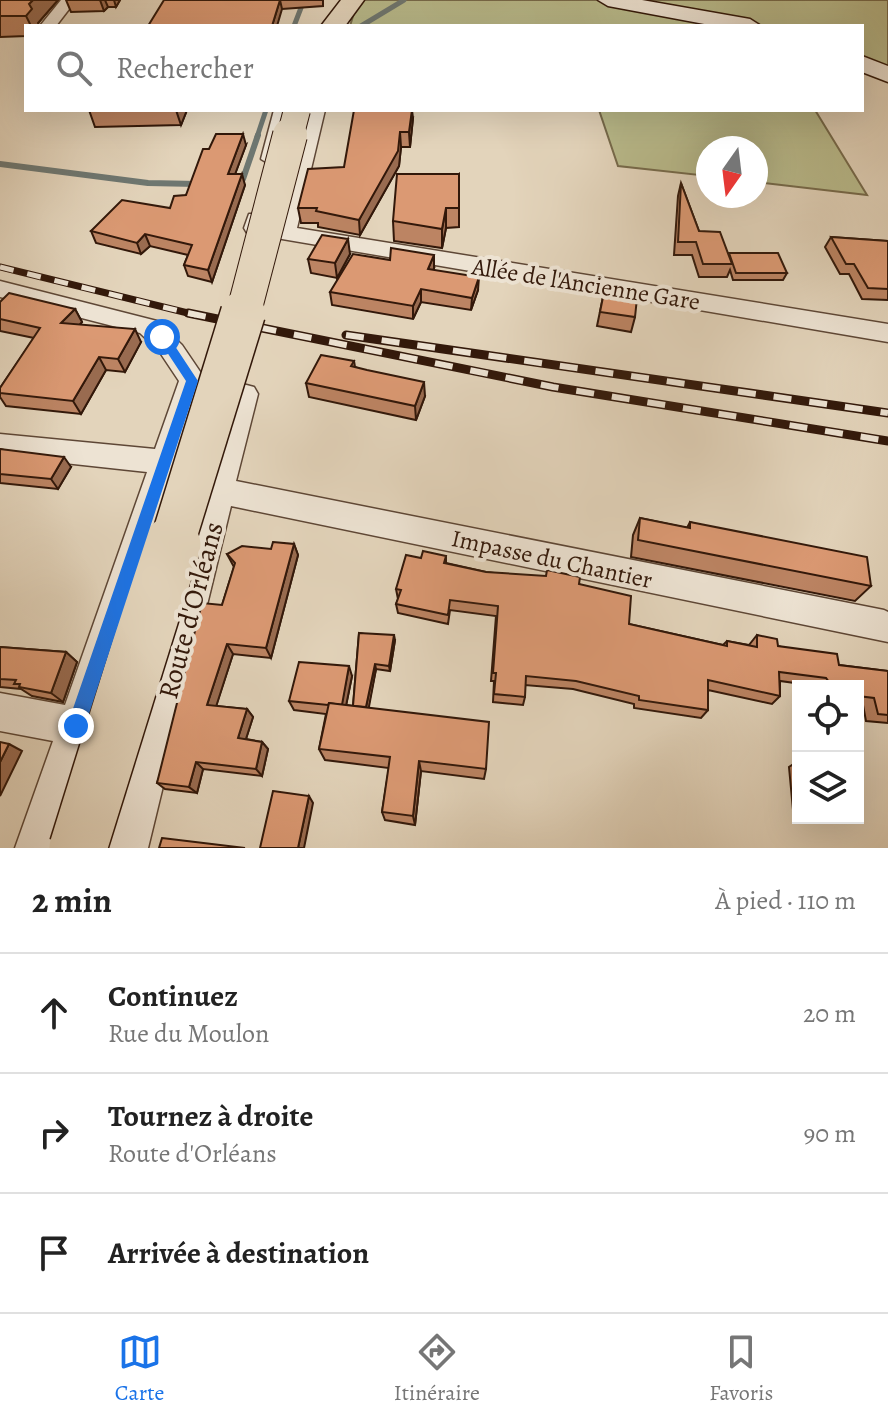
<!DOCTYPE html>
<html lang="fr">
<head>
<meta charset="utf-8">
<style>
  :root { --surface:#fff; --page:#f2f2f2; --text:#222; --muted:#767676; --line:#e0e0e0; --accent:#1a73e8 }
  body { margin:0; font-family:Alegreya,serif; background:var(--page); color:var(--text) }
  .controls { position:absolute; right:24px; bottom:24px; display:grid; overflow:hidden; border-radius:0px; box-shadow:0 8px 32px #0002 }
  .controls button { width:72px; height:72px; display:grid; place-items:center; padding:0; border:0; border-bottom:2px solid var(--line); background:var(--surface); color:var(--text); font:40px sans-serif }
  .compass { position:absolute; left:696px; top:136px; width:72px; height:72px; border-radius:50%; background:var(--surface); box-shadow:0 8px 32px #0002; rotate:194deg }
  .stop { position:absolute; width:24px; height:24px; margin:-18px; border:6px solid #1a73e8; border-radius:50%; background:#fff }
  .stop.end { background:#1a73e8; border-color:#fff; box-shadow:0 2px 8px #0008 }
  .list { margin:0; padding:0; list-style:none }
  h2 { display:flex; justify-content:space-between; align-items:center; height:104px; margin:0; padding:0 32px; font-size:34px }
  h2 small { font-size:26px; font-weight:400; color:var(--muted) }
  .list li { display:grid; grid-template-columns:52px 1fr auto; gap:24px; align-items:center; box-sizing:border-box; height:120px; padding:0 32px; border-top:2px solid var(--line) }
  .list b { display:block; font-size:30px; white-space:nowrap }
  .list p { margin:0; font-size:26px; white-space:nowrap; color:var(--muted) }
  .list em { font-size:26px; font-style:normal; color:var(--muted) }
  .icon { flex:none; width:44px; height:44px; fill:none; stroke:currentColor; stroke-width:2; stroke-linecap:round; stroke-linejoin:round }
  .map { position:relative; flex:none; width:888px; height:848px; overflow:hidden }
  .search { position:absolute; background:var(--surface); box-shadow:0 8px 32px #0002; left:24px; right:24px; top:24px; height:88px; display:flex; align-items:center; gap:20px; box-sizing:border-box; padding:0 28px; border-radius:0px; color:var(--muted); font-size:30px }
  .sheet { height:464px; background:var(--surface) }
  nav { display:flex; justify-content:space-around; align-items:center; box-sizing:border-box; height:112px; border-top:2px solid var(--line); background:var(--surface); font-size:22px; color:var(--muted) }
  nav a { display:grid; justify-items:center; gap:4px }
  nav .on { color:var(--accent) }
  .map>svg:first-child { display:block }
  .green { fill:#b9bb8c; stroke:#766a4b; stroke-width:2 }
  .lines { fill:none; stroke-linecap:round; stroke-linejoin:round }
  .stream-far1 { stroke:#6e7771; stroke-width:5 }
  .stream { stroke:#6e7771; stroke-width:6 }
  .minor-casing { stroke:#5e4736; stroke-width:3 }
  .secondary-casing { stroke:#32180a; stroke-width:3 }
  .primary-casing { stroke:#32180a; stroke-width:3 }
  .minor { fill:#ede3d3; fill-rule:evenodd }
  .secondary { fill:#ede3d3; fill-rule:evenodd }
  .primary { fill:#e3d4bb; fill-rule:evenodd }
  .rail-far1-casing { stroke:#32180a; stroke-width:7 }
  .rail-casing { stroke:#32180a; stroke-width:9 }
  .rail-far1 { stroke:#ede3d3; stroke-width:5; stroke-dasharray:14; stroke-linecap:butt }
  .rail { stroke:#ede3d3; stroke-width:6; stroke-dasharray:18; stroke-linecap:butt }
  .primary-bridge-far3-casing { stroke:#32180a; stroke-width:28; stroke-linecap:butt }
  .primary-bridge-far2-casing { stroke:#32180a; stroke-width:36; stroke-linecap:butt }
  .primary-bridge-far1-casing { stroke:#32180a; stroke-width:47; stroke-linecap:butt }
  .primary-bridge-casing { stroke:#32180a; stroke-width:60; stroke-linecap:butt }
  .primary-bridge-far3 { stroke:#e3d4bb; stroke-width:26 }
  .primary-bridge-far2 { stroke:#e3d4bb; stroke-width:34 }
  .primary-bridge-far1 { stroke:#e3d4bb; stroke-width:44 }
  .primary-bridge { stroke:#e3d4bb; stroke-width:57 }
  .wall { fill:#bc8463; stroke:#32180a; stroke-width:2 }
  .shaded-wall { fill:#996b50; stroke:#32180a; stroke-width:2 }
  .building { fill:#db9973; stroke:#32180a; stroke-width:2 }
  .route { fill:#1a73e8 }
  .labels { text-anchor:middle; stroke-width:8; stroke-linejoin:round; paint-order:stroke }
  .street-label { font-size:24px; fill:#32180a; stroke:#ede3d3 }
  .near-street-label { font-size:28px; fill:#32180a; stroke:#ede3d3 }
</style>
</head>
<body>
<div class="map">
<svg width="888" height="848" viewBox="0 0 888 848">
  <rect width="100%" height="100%" fill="#e3d4bb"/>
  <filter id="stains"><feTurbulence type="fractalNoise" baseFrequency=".0025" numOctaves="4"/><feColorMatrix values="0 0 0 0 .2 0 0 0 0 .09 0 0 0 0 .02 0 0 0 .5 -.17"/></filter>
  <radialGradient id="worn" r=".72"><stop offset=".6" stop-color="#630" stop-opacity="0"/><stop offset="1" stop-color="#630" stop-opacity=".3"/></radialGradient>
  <g class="green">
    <path d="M358,0H888V75L862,63V26H350Z"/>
    <path d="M599,110H815L867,195L756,182V148H708V176L618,166Z"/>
  </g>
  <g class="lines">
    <g class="stream-far1">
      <path d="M294,26L304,0"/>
      <path d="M361,26L404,0"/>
      <path d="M257,137L266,110"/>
    </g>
    <g class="stream">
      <path d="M0,164L148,183L197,184"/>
      <path d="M235,180L243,179L258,135"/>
    </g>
    <g class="minor-casing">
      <g id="minor">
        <path d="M61,0H76L56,26H40Z"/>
        <path d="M274,110H292L281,159L271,165L261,159Z"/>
        <path d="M307,110H325L297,228L888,324V342L247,233L244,228L249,214H265L267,223L276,225Z"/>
        <path d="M0,281L157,321L182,345L201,373L254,387L258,394L236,481L884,610L888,612V642L231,506L148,848H106L229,400L201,393L57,848H15L53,741L0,731V693L65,705L147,472L0,456V434L155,449L179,381L159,351L140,333L0,297Z"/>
      </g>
    </g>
    <g class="secondary-casing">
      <g id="secondary">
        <path d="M598,0H642L750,19L761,26H715L608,6Z"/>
        <path d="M862,56L888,66V82L862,72Z"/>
      </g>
    </g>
    <g class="primary-casing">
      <path id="primary" d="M341,0H364L345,26H321Z"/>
    </g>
    <use href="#minor" class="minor"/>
    <use href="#secondary" class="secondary"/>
    <use href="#primary" class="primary"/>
    <g class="rail-far1-casing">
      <path id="rail-far1" d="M0,267L196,315"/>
    </g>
    <g class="rail-casing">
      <g id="rail">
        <path d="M188,313L553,387L888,441"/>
        <path d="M346,335L888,413"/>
      </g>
    </g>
    <use href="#rail-far1" class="rail-far1"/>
    <use href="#rail" class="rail"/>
    <g class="primary-bridge-far3-casing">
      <path id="primary-bridge-far3" d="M290,137L297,110"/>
    </g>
    <g class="primary-bridge-far2-casing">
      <path id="primary-bridge-far2" d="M243,315L290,135"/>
    </g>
    <g class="primary-bridge-far1-casing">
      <path id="primary-bridge-far1" d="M171,547L243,313"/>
    </g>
    <g class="primary-bridge-casing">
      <path id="primary-bridge" d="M78,848L172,545"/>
    </g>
    <use href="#primary-bridge-far3" class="primary-bridge-far3"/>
    <use href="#primary-bridge-far2" class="primary-bridge-far2"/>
    <use href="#primary-bridge-far1" class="primary-bridge-far1"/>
    <use href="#primary-bridge" class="primary-bridge"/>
  </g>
  <g class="wall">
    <path d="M0,0H58L38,23L39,26H26V36L0,37Z"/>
    <path d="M66,0H120L116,7H108L104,11L71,12Z"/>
    <path d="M164,0H323V6L282,9Z"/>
    <path d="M89,110H187L181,125L95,127Z"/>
    <path d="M413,118L410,147H401L399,166L360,235L318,227V223H301L298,208L344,167Z"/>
    <path d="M246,145L235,174L245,185L212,282L188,276L184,265L188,255L150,246L141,254L96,243L91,231L170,208Z"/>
    <path d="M459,174V227L446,228L442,248L394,241L393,221Z"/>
    <path d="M681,183L699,231L728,255L787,273L783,280H733L730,270L727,277H699L692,255H674L678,196Z"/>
    <path d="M831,237L888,241V300L862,299L849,274H840L825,247Z"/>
    <path d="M350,254L337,278L311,273L308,259Z"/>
    <path d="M434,268L433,270L478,290L471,310L421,302L413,319L332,305L330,292Z"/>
    <path d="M604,292L635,317L631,332L597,326Z"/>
    <path d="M0,302L75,309L82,322L80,325L141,342L125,372L106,370L81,414L6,406L0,397V388L34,338L0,331Z"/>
    <path d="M354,361L355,367L425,396L416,420L309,397L306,383Z"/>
    <path d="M0,449L71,467L58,489L0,483Z"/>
    <path d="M640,518L687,528L690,522L871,586L855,601L631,557L633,535Z"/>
    <path d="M294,544L298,555L271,658L233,654L216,706L247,709L253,717L246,739L262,742L268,749L262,776L203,769L197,793L165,789L157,783L222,605L234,567L227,554L271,549Z"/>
    <path d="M446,556V563L486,572L579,584L629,624L723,645L727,641L749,645L757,635L778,646L839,665L888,671V723L866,721L863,705H858V686H816L780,681V696L772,704L708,690V710L701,718L634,708V704L573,689L525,685V697L523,705L493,702L494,681H491L496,616L450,610L448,624L398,613L396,604L398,599L396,589L421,558Z"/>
    <path d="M359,633L395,640L390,671L376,669L368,708L486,769L484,779L421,771L415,825L385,820L382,812L389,768L325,760L319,749L326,714L294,710L289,701L352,676L346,705L353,706Z"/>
    <path d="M0,647L66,652L77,662L63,702L32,696L21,689L0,687Z"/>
    <path d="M798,761V811L793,810L789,767Z"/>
    <path d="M829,818H846L840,820Z"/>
  </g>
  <g class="shaded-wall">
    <path d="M33,0H58L38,23L39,26H31L26,16L29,4Z"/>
    <path d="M100,0H105L108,7L104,11Z"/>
    <path d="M114,0H120L116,7Z"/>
    <path d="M280,0L282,9L277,26H272Z"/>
    <path d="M176,110H187L181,125Z"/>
    <path d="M412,110L413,118L410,147L409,132Z"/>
    <path d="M400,132L401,147L399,166L360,235L359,220Z"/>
    <path d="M243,134L246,145L231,185L228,174Z"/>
    <path d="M242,174L245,185L212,282L208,270Z"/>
    <path d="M446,208V228L442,248V229Z"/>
    <path d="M145,234L150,246L141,254L137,243Z"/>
    <path d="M348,239L350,254L337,278L335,263Z"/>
    <path d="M434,255V268L429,282L428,269Z"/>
    <path d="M479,277L478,290L471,310L472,298Z"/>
    <path d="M421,289V302L413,319V306Z"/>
    <path d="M75,309L82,322L69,337L61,323Z"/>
    <path d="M135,329L141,342L125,372L118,359Z"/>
    <path d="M99,357L106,370L81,414L73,401Z"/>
    <path d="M424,382L425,396L416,420L415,406Z"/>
    <path d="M64,457L71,467L58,489L51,479Z"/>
    <path d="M294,544L298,555L271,658L266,648Z"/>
    <path d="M394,635L395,640L390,671L389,666Z"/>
    <path d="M227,644L233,654L214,713L207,705Z"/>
    <path d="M66,652L77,662L63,702L51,693Z"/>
    <path d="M375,664L376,669L368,712L366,707Z"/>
    <path d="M349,666L352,676L344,716L341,707Z"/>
    <path d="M247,709L253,717L244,745L238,738Z"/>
    <path d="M262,742L268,749L262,776L256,769Z"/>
    <path d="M9,744L22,751L0,796V762Z"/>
    <path d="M419,761L421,771L415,825L413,816Z"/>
    <path d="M196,762L203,769L197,793L189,787Z"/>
    <path d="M309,796L313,803L304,848H298Z"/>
  </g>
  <g class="building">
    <path d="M0,0H33L29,4L32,9L26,16H0Z"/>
    <path d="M164,0H280L272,26H148Z"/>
    <path d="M354,110H412L409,132H400L398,151L359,220L316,211L317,208H298L308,169L344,167Z"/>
    <path d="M216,134H243L228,174H242L208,270L184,265L192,245L145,234L137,243L91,231L122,200L170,208L174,196L186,195L203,149H209Z"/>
    <path d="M397,174H459V208H446L442,229L393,221Z"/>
    <path d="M681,183L699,231L720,232L732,264H703L696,242H678Z"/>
    <path d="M322,235L348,239L335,263L308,259Z"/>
    <path d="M831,237L888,241V289L868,288L854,264H846Z"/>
    <path d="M391,248L434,255L428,269L479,277L472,298L421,289L413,306L330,292L353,254L390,260Z"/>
    <path d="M729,253H778L787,273H736Z"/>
    <path d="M604,292L637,298L635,317L600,312Z"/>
    <path d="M9,293L75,309L61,323L135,329L118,359L99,357L73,401L0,393V388L40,328L0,319V302Z"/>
    <path d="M321,355L354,361L351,366L367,370L424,382L415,406L306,383Z"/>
    <path d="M0,449L64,457L51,479L0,474Z"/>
    <path d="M640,518L690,528V522L867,557L871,586L638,540Z"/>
    <path d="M273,542L294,544L266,648L227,644L207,705L247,709L238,738L262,742L256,769L196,762L189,787L157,783L202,603L222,605L235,563L227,554L242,546L271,549Z"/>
    <path d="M423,551L446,556L444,563L486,572L546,576L547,570L580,577L579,584L631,596L629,624L727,646V641L757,647V635L777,639L778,646L837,654L839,665L888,671V715L878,714L874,698L858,696V686H832L826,678L779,672L780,696L708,680V710L639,700V696L576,681L526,676L525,697L494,694L496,673H493L498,606L450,600L448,615L396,604L401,590L396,589L406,555L421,558Z"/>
    <path d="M359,633L394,635L389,666L375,664L366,707L353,706Z"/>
    <path d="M0,647L66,652L51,693L19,687L20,684H14L16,680L0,679Z"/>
    <path d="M299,662L349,666L342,705L329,703L328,705L289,701Z"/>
    <path d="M329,703L489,722L486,769L419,761L413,816L382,812L390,757L319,749Z"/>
    <path d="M0,742L9,744L0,762Z"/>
    <path d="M273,791L309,796L298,848H260Z"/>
    <path d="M162,838L245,848H159Z"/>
  </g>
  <path class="route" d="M158,334H167L198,381L85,726L76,734L67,726L186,381L157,337Z"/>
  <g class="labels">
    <g class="street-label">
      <text transform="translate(586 284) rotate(9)" y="8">Allée de l'Ancienne Gare</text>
      <text transform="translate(552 559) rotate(12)" y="8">Impasse du Chantier</text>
    </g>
    <g class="near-street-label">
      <text transform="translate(190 610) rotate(-75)" y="10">Route d'Orléans</text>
    </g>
  </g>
  <rect width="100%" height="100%" filter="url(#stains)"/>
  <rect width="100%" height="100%" fill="url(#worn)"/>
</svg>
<div class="controls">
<button><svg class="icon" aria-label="locate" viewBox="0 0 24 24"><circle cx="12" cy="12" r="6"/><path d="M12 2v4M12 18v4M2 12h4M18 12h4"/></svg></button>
<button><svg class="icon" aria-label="layers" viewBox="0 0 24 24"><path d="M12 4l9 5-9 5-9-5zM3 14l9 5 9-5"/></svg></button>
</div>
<svg class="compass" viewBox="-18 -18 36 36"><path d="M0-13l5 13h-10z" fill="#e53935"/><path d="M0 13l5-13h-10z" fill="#767676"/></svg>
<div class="stop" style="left:162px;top:337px"></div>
<div class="stop end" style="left:76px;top:726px"></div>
<div class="search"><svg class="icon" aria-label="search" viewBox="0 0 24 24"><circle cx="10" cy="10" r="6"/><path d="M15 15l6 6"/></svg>Rechercher</div>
</div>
<section class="sheet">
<h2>2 min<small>À pied · 110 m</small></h2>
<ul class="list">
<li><svg class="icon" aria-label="ahead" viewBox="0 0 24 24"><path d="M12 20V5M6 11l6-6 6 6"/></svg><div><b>Continuez</b><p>Rue du Moulon</p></div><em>20 m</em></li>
<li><svg class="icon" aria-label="right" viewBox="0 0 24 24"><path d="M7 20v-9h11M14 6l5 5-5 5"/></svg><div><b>Tournez à droite</b><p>Route d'Orléans</p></div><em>90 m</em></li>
<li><svg class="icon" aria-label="arrive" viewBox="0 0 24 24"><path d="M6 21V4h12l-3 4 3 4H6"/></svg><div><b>Arrivée à destination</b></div></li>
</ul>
</section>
<nav>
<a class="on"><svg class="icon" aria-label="map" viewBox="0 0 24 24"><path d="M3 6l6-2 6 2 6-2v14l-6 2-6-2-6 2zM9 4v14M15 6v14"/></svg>Carte</a>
<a><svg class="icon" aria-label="directions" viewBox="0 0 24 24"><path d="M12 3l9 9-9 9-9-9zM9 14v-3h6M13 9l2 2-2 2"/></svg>Itinéraire</a>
<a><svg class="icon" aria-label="saved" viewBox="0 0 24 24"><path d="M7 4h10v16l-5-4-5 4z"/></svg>Favoris</a>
</nav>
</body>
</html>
